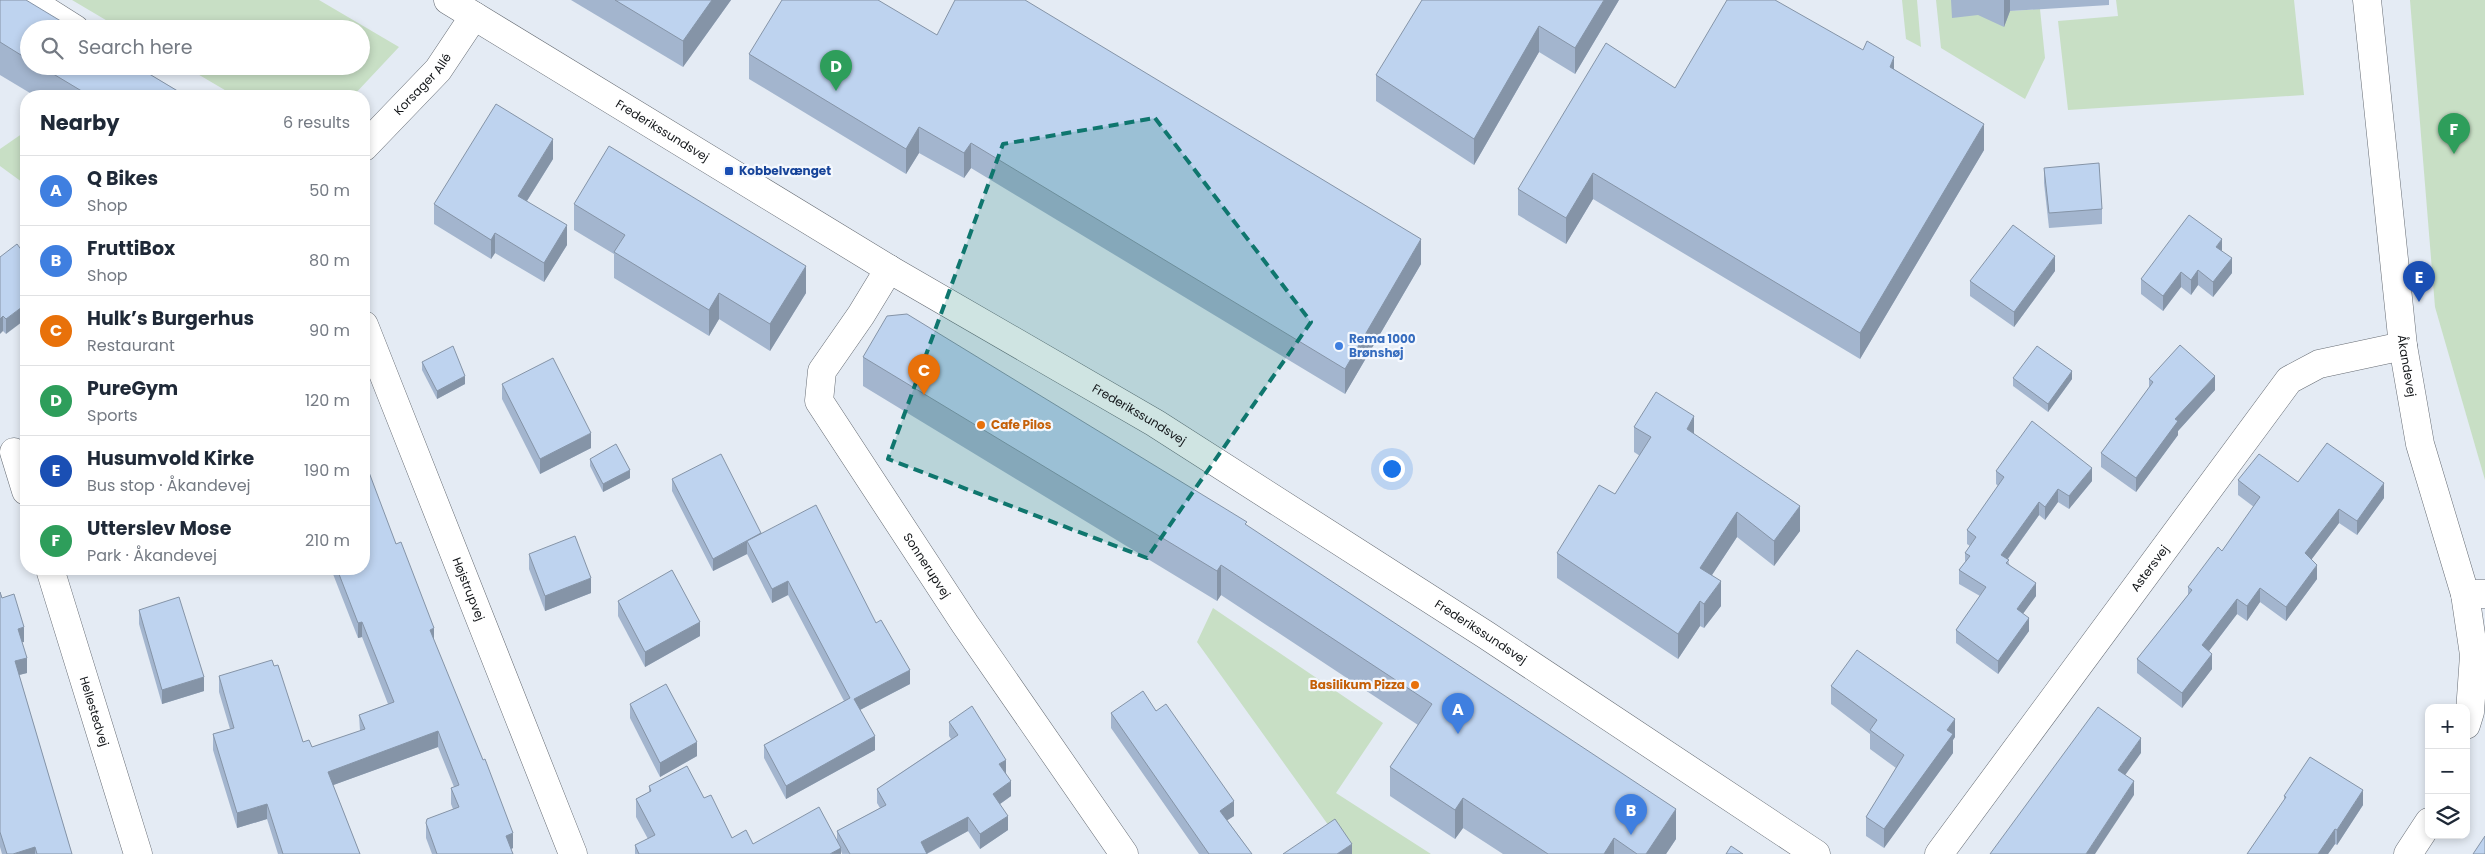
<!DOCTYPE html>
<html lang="en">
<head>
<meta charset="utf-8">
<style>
  :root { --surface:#fff; --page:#f6f6f7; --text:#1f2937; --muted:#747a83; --line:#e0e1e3; --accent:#1a73e8 }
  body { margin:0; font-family:Poppins,sans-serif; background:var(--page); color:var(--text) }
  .controls { position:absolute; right:15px; bottom:15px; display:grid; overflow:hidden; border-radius:10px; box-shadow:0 2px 8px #0003 }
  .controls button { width:45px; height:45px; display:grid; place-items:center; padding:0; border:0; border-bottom:1px solid var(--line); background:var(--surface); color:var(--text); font:25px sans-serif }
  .you { position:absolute; left:1391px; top:468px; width:18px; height:18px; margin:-12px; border:4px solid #fff; border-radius:50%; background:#1a73e8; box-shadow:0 0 0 8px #1a73e833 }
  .badge { display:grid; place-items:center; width:32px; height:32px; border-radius:50%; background:var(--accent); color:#fff; font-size:16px; font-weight:700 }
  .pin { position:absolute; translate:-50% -41px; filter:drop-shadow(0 1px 2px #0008) }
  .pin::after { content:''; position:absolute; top:26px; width:18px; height:15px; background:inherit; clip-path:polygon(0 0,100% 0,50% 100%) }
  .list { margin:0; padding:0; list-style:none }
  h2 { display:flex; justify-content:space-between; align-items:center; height:65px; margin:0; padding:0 20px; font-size:21px }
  h2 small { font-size:16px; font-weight:400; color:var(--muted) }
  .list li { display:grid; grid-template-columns:32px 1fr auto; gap:15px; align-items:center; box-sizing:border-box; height:70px; padding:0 20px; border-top:1px solid var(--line) }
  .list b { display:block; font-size:19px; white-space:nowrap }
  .list p { margin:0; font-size:16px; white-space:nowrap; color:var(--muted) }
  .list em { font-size:16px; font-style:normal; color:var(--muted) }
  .icon { flex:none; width:28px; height:28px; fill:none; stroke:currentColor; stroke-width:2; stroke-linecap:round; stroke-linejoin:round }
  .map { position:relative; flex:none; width:2485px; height:854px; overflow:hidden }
  .search { position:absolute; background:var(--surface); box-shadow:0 2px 8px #0003; left:20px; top:20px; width:350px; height:55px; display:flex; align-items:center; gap:12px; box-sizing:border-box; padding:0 18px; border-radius:28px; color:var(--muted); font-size:19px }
  .panel { position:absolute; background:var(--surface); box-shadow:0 2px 8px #0003; left:20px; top:90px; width:350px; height:485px; border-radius:20px }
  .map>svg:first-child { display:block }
  .green { fill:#c8dfc5 }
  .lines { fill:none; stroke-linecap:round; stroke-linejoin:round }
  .street-casing { stroke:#666c74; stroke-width:29 }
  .secondary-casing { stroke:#666c74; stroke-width:29 }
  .street { stroke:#fff; stroke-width:28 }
  .secondary { stroke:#fff; stroke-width:28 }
  .wall { fill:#a3b5ce }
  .shaded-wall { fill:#8594a7 }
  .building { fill:#bed3ef; stroke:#8594a7 }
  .marked { fill:#0f766e; fill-opacity:0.2; stroke:#0f766e; stroke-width:4; stroke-dasharray:10 6; stroke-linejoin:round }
  .transit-dot { fill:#1a4fb4; stroke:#f4f8fe; stroke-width:2 }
  .shop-dot { fill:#3f7fe0; stroke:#f4f8fe; stroke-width:2 }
  .food-dot { fill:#e8710a; stroke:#f4f8fe; stroke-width:2 }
  .labels { text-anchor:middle; stroke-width:4.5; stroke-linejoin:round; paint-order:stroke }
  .street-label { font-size:12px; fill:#111417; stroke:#f4f8fe }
  .transit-label { font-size:12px; font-weight:bold; fill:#164399; stroke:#f4f8fe; text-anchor:start }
  .shop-label { font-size:12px; font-weight:bold; fill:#366cbe; stroke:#f4f8fe; text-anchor:start }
  .food-label { font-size:12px; font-weight:bold; fill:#c56008; stroke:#f4f8fe; text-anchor:start }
</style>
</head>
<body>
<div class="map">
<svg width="2485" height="854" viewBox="0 0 2485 854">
  <rect width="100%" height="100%" fill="#e4ebf4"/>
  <g class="green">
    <path d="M72,0H319L399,47L353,96H235L184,66H361V29H121Z"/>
    <path d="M1902,0H1917L1921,47L1906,39Z"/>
    <path d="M1936,0H1951L2010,11L2040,9L2045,58L2025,99L1941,48Z"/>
    <path d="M2116,0H2294L2304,95L2068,110L2058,21L2118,16Z"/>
    <path d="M2410,0H2485V480L2435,307Z"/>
    <path d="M26,131V185L0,166V149Z"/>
    <path d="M1213,608L1383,723L1336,793L1431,854H1349L1197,642Z"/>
  </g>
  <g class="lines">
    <g class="street-casing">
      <g id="street">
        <path d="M29,0L75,29"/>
        <path id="s1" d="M364,147L438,70L474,16"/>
        <path id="s2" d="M889,269L861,315L822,371L819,401L965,624L1124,854"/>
        <path id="s3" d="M364,325L573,854"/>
        <path d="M14,452L26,491"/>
        <path id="s4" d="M50,569L138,854"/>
        <path d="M2465,594H2485"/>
        <path id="s5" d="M1939,854L2289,380L2319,364L2403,346"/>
      </g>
    </g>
    <g class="secondary-casing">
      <g id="secondary">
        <path id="s6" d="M448,0L889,269L1155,423L1486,635L1816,854"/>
        <path id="s7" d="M2367,0L2403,346L2420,444L2465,594L2474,655L2470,712L2466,725"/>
        <path d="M2408,854L2429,822"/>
      </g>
    </g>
    <use href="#street" class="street"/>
    <use href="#secondary" class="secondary"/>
  </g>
  <g class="wall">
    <path d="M0,0L29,29V66H136L186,96H35L0,75Z"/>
    <path d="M571,0H731L683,67Z"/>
    <path d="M1619,0L1575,74L1539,52L1474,165L1376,101V75Z"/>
    <path d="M1951,0H2109V5L2010,11L2004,27L1978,15L1952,18Z"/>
    <path d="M937,35L1421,264L1345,394L971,168L964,178L919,153L906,174L749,79V54Z"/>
    <path d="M1894,69L1984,150L1860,359L1593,199L1566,244L1518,215V189L1675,88Z"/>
    <path d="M553,159L527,201L567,245L544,282L495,253L491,259L434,224V204Z"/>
    <path d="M2044,168L2102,209V224L2049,228L2044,183Z"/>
    <path d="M574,204L806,293L770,351L719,319L709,336L614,278V254L574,230Z"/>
    <path d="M2222,251L2232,273L2213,297L2198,285L2191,295L2181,287L2163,311L2141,294V279Z"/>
    <path d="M26,256L6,334L3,331L0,257Z"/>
    <path d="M2055,271L2014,327L1970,296V281Z"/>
    <path d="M863,357L1247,526L1676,839L1666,854H1503L1463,828L1455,839L1390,796V767L1418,725L1221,595L1217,601L863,386Z"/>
    <path d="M422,362L465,384L437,399L422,370Z"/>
    <path d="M2013,378L2072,379L2048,412L2013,386Z"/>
    <path d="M2149,379L2215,390L2178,431V435L2136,492L2101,467V453L2149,388Z"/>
    <path d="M502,384L591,448L540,474L502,399Z"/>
    <path d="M1634,427L1694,434L1800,531L1774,566L1737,537L1712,575L1721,606L1704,628L1700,626L1678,659L1557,578V553L1615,494L1640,456L1634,452Z"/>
    <path d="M590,459L630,478L603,492L590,466Z"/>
    <path d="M1996,471L2092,481L2069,509L2058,502L2045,520L2039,515L2008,559L2009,564L2036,596L2023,613L2029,631L1998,674L1956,643V630L1980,596L1959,584V570L1965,562V553L1970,546L1967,544V530L1998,486L1996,484Z"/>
    <path d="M368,472L513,848L511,849L513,854H432L426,838V823L453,809L451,804V788L454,787L438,747L333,785L360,854H278L267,819L237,828L213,750V734L230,729L219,692V676L303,742L312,747L360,731L359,715L388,704L362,637L358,638L331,569H364Z"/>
    <path d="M672,479L761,533L876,623L910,684L860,710L875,750L786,799L764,758V745L844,701L788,595L772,603L747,554L713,571L672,491Z"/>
    <path d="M2238,480L2298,482L2384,498L2357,535L2339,523L2311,560L2317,579L2286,621L2260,602L2247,621L2237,614L2209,651L2212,669L2182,708L2137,673V659L2188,595V587L2222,551L2254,507L2238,495Z"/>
    <path d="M529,554L591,593L545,611L529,569Z"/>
    <path d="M0,592L2,598L24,642H22L27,673L19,675L72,854H2L0,847Z"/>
    <path d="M618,601L700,636L645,667L618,616Z"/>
    <path d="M139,610L204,691L162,704L139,624Z"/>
    <path d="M1831,686L1955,737L1953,740V753L1884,848L1866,836V817L1896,768L1870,749V734L1831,704Z"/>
    <path d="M630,704L697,756L660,777L630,718Z"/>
    <path d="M1156,711L1234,816L1227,820L1252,854H1199L1111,728V713Z"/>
    <path d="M949,722L1006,773L1011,796L1000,804L1008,830L980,849L968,831L927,854H842L841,851V854H635V845L648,839L636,817V799L649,792V786L704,798L732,838L753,844L837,842V831L880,808L877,803V789L951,739L949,736Z"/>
    <path d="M2284,796L2363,805L2337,845L2335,844L2328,854H2247L2284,801Z"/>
  </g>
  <g class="shaded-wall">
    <path d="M712,0H731L683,67V41Z"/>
    <path d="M1604,0H1619L1575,74V48Z"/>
    <path d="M2004,0H2010V11L2004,27Z"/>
    <path d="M1539,26V52L1474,165V139Z"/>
    <path d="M1894,57V83L1890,67Z"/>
    <path d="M1984,124V150L1860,359V333Z"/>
    <path d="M919,127V153L906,174V149Z"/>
    <path d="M553,139V159L518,215V196Z"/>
    <path d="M971,143V168L964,178V153Z"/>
    <path d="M1593,173V199L1566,244V218Z"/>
    <path d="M567,225V245L544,282V263Z"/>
    <path d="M495,233V253L491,259V240Z"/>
    <path d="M1421,239V264L1345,394V369Z"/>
    <path d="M2222,239V254L2216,247Z"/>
    <path d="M2055,256V271L2014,327V312Z"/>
    <path d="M2232,258V273L2213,297V282Z"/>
    <path d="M806,266V293L770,351V324Z"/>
    <path d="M2198,270V285L2191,295V280Z"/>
    <path d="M2181,272V287L2163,311V296Z"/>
    <path d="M719,293V319L709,336V310Z"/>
    <path d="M26,304V319L6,334V319Z"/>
    <path d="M3,316V331L0,334V319Z"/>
    <path d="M2072,371V379L2048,412V404Z"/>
    <path d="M465,376V384L437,399V391Z"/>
    <path d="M2215,376V390L2178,431V435L2136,492V478L2175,419Z"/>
    <path d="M1694,416V441L1687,429Z"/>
    <path d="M591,433V448L540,474V459Z"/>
    <path d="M368,457V472L364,459Z"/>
    <path d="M2092,468V481L2069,509V496Z"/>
    <path d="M630,470V478L603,492V484Z"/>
    <path d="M2384,483V498L2357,535V521Z"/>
    <path d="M2058,489V502L2045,520V507Z"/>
    <path d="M2039,502V515L2001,568V555Z"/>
    <path d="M1800,506V531L1774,566V541Z"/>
    <path d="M2339,509V523L2305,568V553Z"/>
    <path d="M1737,512V537L1700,593V568Z"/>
    <path d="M747,541V554L713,571V559Z"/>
    <path d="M1221,565V595L1217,601V571Z"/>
    <path d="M2317,565V579L2286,621V607Z"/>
    <path d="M591,578V593L545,611V596Z"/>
    <path d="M788,581V595L772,603V589Z"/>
    <path d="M1721,581V606L1704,628V604Z"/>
    <path d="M2036,583V596L2017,622V609Z"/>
    <path d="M2260,588V602L2247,621V606Z"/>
    <path d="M2237,599V614L2202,660V645Z"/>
    <path d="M1700,601V626L1678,659V634Z"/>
    <path d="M2029,618V631L1998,674V661Z"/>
    <path d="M362,622V637L358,638V623Z"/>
    <path d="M700,622V636L645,667V652Z"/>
    <path d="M24,627V642L18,643V629Z"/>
    <path d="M434,628V643L430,630Z"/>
    <path d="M2212,654V669L2182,708V693Z"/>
    <path d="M27,658V673L15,676V661Z"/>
    <path d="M910,670V684L854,713V699Z"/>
    <path d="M204,677V691L162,704V690Z"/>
    <path d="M1955,719V737L1953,740V753L1884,848V829L1947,730Z"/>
    <path d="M438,731V747L328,787V772Z"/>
    <path d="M875,736V750L786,799V786Z"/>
    <path d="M2141,738V753L2118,785V770Z"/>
    <path d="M697,742V756L660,777V763Z"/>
    <path d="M1006,760V775L999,764Z"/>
    <path d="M1011,781V796L993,809V794Z"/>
    <path d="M2134,781V795L2095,854H2086Z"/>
    <path d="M2363,790V805L2337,845V830Z"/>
    <path d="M1463,798V828L1455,839V810Z"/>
    <path d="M1234,801V816L1220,825V811Z"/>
    <path d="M267,804V819L237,828V813Z"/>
    <path d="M1676,809V839L1666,854H1646Z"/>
    <path d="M1008,816V830L980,849V834Z"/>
    <path d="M968,817V831L926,854L921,842Z"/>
    <path d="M2335,829V844L2328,854H2318Z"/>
    <path d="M513,833V848L506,851V836Z"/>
    <path d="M1614,838V854H1604Z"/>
    <path d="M1352,844V854H1337Z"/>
    <path d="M35,847V854H13Z"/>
    <path d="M841,848V854H830Z"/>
  </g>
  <g class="building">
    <path d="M0,0H26L74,29H29V60L0,42Z"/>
    <path d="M615,0H712L683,41Z"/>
    <path d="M782,0H878L937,35L955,0H1025L1421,239L1345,369L971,143L964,153L919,127L906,149L749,54Z"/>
    <path d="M1422,0H1604L1575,48L1539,26L1474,139L1376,75Z"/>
    <path d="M1727,0H1775L1863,50L1867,41L1894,57L1890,67L1984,124L1860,333L1593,173L1566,218L1518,189L1606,43L1675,88Z"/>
    <path d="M40,66H136L186,96H90Z"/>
    <path d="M496,104L553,139L518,196L567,225L544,263L495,233L491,240L434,204Z"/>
    <path d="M609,146L806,266L770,324L719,293L709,310L614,252L625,235L574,204Z"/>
    <path d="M2099,163L2102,209L2049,213L2044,168Z"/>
    <path d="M2189,215L2222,239L2216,247L2232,258L2213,282L2198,270L2191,280L2181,272L2163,296L2141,279Z"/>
    <path d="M2013,225L2055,256L2014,312L1970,281Z"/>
    <path d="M17,244L26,256V304L6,319L3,316L0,319V257Z"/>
    <path d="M907,314L1247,522L1245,524L1676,809L1646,854H1637L1614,838L1604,854H1548L1463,798L1455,810L1390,767L1432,704L1221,565L1217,571L863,357L887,316Z"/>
    <path d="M2180,345L2215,376L2175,419L2178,421L2136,478L2101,453L2153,382L2149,379Z"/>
    <path d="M453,346L465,376L437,391L422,362Z"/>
    <path d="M2037,346L2072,371L2048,404L2013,378Z"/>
    <path d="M553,358L591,433L540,459L502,384Z"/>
    <path d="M1656,392L1694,416L1687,429L1800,506L1774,541L1737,512L1700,568L1721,581L1704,604L1700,601L1678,634L1557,553L1599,485L1615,494L1651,437L1634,427Z"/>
    <path d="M2032,421L2092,468L2069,496L2058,489L2045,507L2039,502L2001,555L2009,560L2006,563L2036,583L2017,609L2029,618L1998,661L1956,630L1986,587L1959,570L1970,556L1965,553L1976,537L1967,530L2004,477L1996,471Z"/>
    <path d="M364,443L368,457L364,459Z"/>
    <path d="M2327,443L2384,483L2357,521L2339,509L2305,553L2317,565L2286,607L2260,588L2247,606L2237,599L2202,645L2212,654L2182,693L2137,659L2192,590L2188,587L2218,547L2222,551L2260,497L2238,480L2259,454L2298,482Z"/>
    <path d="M616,444L630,470L603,484L590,459Z"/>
    <path d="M721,454L761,533L713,559L672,479Z"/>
    <path d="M364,459L396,544L401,542L434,628L430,630L483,760L485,759L513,833L506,836L513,854H437L426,823L427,819L459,807L451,788L459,785L438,731L328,772L360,854H283L267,804L237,813L213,734L234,728L219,676L272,660L274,666L278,665L303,742L309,740L312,747L365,729L359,715L394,702L362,622L358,623L337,569H364Z"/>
    <path d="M816,505L876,623L881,620L910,670L854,699L875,736L786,786L764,745L850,698L788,581L772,589L747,541Z"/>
    <path d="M575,536L591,578L545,596L529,554Z"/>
    <path d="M672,570L700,622L645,652L618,601Z"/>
    <path d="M0,592L2,598L14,594L24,627L18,629L27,658L15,661L72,854H37L35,847L13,854H7L0,832Z"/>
    <path d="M179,597L204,677L162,690L139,610Z"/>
    <path d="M1857,650L1955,719L1947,730L1953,734L1884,829L1866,817L1904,755L1870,730L1877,720L1831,686Z"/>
    <path d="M666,684L697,742L660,763L630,704Z"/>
    <path d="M1143,691L1156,711L1166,704L1234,801L1220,811L1252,854H1209L1111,713Z"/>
    <path d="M972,706L1006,760L999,764L1011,781L993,794L1008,816L980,834L968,817L921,842L927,854H850L837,831L886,805L877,789L958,735L949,722Z"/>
    <path d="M2098,707L2141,738L2118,770L2134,781L2086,854H1990Z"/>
    <path d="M2310,757L2363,790L2337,830L2335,829L2318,854H2247L2286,797L2284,796Z"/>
    <path d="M687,766L704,798L711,795L732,838L746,830L753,844L819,807L841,848L830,854H639L635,845L655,835L636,799L651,791L649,786Z"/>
    <path d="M1335,819L1352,844L1337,854H1283Z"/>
    <path d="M2485,836V854H2473Z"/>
    <path d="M1731,846L1743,854H1726Z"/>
  </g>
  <path class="marked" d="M1155,118L1311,322L1147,558L888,459L1003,144Z"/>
  <rect class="transit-dot" x="724" y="166" width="10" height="10" rx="2.5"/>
  <circle class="shop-dot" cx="1339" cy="346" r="5"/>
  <g class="food-dot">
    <circle cx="981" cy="425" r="5"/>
    <circle cx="1415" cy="685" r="5"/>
  </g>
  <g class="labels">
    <g class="street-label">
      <text dy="4" stroke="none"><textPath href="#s1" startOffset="86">Korsager Allé</textPath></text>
      <text dy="4" stroke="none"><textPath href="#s6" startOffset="251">Frederikssundsvej</textPath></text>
      <text dy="4" stroke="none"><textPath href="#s7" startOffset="368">Åkandevej</textPath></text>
      <text dy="4" stroke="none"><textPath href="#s6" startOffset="806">Frederikssundsvej</textPath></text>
      <text dy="4" stroke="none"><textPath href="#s2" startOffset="349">Sonnerupvej</textPath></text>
      <text dy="4" stroke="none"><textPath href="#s5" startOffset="355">Astersvej</textPath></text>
      <text dy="4" stroke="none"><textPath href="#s3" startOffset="284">Højstrupvej</textPath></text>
      <text dy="4" stroke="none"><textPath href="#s6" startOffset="1211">Frederikssundsvej</textPath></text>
      <text dy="4" stroke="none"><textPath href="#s4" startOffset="149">Hellestedvej</textPath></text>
    </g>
    <g class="transit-label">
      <text x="739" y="175">Kobbelvænget</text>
    </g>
    <g class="shop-label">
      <text x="1349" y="343">Rema 1000<tspan x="1349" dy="14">Brønshøj</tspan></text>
    </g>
    <g class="food-label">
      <text x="991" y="429">Cafe Pilos</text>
      <text x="1405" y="689" text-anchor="end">Basilikum Pizza</text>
    </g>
  </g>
</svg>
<div class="controls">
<button>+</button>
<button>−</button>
<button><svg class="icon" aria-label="layers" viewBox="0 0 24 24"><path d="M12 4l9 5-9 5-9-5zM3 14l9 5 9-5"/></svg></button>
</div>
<div class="you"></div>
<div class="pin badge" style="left:1458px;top:734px;background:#3f7fe0">A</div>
<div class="pin badge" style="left:1631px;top:835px;background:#3f7fe0">B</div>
<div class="pin badge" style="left:924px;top:395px;background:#e8710a">C</div>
<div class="pin badge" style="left:836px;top:91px;background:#2e9e5b">D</div>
<div class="pin badge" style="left:2419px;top:302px;background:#1a4fb4">E</div>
<div class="pin badge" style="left:2454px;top:154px;background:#2e9e5b">F</div>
<div class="search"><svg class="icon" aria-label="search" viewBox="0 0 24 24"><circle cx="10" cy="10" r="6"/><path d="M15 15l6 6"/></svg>Search here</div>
<section class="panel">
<h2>Nearby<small>6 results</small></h2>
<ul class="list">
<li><span class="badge" style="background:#3f7fe0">A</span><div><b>Q Bikes</b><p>Shop</p></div><em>50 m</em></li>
<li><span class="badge" style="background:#3f7fe0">B</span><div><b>FruttiBox</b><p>Shop</p></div><em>80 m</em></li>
<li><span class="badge" style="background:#e8710a">C</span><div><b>Hulk’s Burgerhus</b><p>Restaurant</p></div><em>90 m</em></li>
<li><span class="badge" style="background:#2e9e5b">D</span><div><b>PureGym</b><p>Sports</p></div><em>120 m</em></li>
<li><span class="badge" style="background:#1a4fb4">E</span><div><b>Husumvold Kirke</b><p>Bus stop · Åkandevej</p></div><em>190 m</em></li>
<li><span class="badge" style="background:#2e9e5b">F</span><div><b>Utterslev Mose</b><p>Park · Åkandevej</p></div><em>210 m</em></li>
</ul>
</section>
</div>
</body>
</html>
